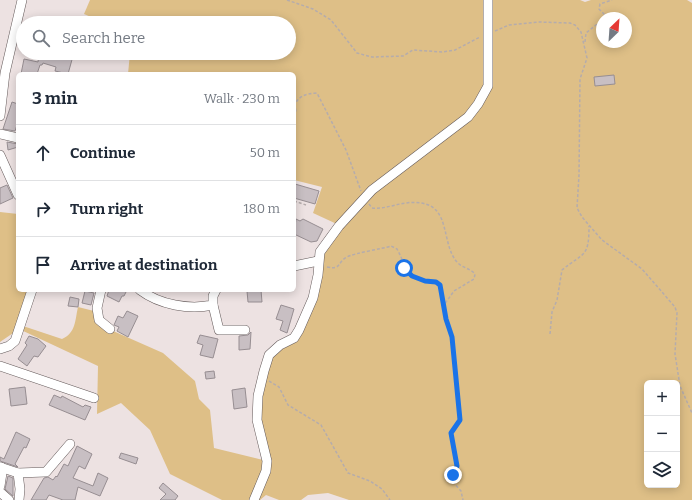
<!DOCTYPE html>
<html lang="en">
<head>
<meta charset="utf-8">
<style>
  :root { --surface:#fff; --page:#f2f2f3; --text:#1f2937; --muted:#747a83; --line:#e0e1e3 }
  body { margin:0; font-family:Bitter,serif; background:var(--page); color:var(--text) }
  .controls { position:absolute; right:12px; bottom:12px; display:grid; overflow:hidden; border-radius:6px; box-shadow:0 2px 10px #0003 }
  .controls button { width:36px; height:36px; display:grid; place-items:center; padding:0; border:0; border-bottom:1px solid var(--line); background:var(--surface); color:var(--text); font:20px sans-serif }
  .compass { position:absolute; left:596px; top:12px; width:36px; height:36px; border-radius:50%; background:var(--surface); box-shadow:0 2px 10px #0003; rotate:25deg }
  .stop { position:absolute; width:12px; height:12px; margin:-9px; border:3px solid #1a73e8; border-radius:50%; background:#fff }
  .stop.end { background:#1a73e8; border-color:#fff; box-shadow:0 1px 4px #0008 }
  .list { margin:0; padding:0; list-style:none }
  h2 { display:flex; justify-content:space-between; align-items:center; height:52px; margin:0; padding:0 16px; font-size:17px }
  h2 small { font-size:13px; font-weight:400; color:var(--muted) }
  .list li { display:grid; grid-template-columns:26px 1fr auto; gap:12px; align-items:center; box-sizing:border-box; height:56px; padding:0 16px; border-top:1px solid var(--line) }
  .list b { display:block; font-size:15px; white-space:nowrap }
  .list em { font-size:13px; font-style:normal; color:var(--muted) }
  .icon { flex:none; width:22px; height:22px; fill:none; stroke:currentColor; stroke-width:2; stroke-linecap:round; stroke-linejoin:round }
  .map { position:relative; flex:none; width:692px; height:500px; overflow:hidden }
  .search { position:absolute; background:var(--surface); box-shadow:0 2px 10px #0003; left:16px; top:16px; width:280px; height:44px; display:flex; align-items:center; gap:10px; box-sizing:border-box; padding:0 14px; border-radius:22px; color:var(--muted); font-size:15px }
  .panel { position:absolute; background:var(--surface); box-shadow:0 2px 10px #0003; left:16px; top:72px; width:280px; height:220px; border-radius:6px }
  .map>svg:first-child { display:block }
  .green { fill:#debf87; fill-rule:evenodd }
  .building { fill:#c8bfc3; stroke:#978e92 }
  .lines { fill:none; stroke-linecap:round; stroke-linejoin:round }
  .minor-casing { stroke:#655b5b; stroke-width:10 }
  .path { stroke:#b5acac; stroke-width:1.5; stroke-dasharray:3 2; stroke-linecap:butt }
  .minor { stroke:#fff; stroke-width:9 }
  .route { stroke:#1a73e8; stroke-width:5 }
</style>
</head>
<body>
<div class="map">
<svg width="692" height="500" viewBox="0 0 692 500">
  <rect width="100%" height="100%" fill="#ede2e2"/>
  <path class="green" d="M90,0H580L585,2L591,0H687L692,3V500H349L328,493L308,495L301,500H279L266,495L260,500H222L170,474L150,430L121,403L97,414L98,366L19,329L0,342V212L18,214V290H30L20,325L62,339C76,333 75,320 78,307L94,311L95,323L163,353L195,381L199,399L210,410L214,448L267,461L257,420L269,355L294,338L313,298L320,252L339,225L313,213L322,187L294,180V74H128L130,53H289V23H105L84,14ZM602,18H626V42H602ZM647,383H677V485H647Z"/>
  <g class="building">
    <path d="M39,53H49L62,57L63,53L73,56L68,74L55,71L56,67L43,63L42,65H40L37,74H21L24,59L38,62Z"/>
    <path d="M614,75L615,84L595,86L594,77Z"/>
    <path d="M12,102L18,104V122L15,131L3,129Z"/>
    <path d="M7,142L18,144V147L8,150Z"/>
    <path d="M295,184L319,191L315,204L294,198Z"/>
    <path d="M7,185L13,198L0,204V188Z"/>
    <path d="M296,219L300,221L303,219L323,229L317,241L311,242L294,234Z"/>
    <path d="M109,290H127L124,296H122L119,302L107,296Z"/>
    <path d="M261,290L262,302H248L247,291Z"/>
    <path d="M85,291L94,293L91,305L82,303Z"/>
    <path d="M70,297L79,299L78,307L68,306Z"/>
    <path d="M281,305L294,309L287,333L280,330L283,321L276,319Z"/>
    <path d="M127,311L138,316L128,337L117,331L119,327L114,325L118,316L123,318Z"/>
    <path d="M251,332L250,349L239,350V336L248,335Z"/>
    <path d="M200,335L218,339L213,358L200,355L203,345L197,343Z"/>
    <path d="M29,336L38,339L46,346L38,357L34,356L27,366L18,359L27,345L25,343Z"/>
    <path d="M214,371L215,378L206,379L205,372Z"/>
    <path d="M25,387L27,404L11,406L9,389Z"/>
    <path d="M245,388L247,407L234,409L232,390Z"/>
    <path d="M54,395L61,398L62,396L83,407L85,405L91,407L85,420L49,405Z"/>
    <path d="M16,432L30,439L26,448L24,447L15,464L18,467L0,461V457L4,459Z"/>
    <path d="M77,446L92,454L85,469L79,466L73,478L93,486L98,473L108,478L100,496L78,487L75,500H63L49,495L46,500H31L44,478L48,477L53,480L56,476L57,477L64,464L68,466Z"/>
    <path d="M121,453L138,458L136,464L119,458Z"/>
    <path d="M8,476L13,478V496L5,489Z"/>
    <path d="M163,483L178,496L175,500H160L166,494L159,488Z"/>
  </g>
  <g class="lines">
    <g class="minor-casing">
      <g id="minor">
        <path d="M0,116L5,73L22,0"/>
        <path d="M0,134L18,138"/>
        <path d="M0,155L18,195"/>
        <path d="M294,266L318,261"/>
        <path d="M101,290L97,308L99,320L110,329"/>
        <path d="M140,290C160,305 189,310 213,305V296L216,290"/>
        <path d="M213,305L219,330H245"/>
        <path d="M0,349L9,346L15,341L32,290"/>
        <path d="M0,366L94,398"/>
        <path d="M0,467L18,473L46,472L70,444"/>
        <path d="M18,473L20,489L19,500"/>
        <path d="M0,486L2,473L1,467"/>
        <path d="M0,492L9,500"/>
        <path d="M254,500L266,471L267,461L257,420L258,396L264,371L269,355L280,345L294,338L299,330L313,298L318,275L320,252L339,226L372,190L468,117L478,104L488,86V0"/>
      </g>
    </g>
    <g class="path">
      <path d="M287,0L313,9L331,20L357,53L372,57L403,56L413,50L442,52L455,50L480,37"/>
      <path d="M608,18L599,9L600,4L612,0"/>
      <path d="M495,31L509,25L538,22L570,23L575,25L581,32L587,58L580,79L579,175L577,208L582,217L602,240L642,269L675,307L677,313L675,354L680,386L692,413"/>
      <path d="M585,42L586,33L596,25L602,23"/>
      <path d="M294,116L296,112L295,104C300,95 306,94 317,93L346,150L361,191"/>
      <path d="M294,201L306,205"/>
      <path d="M369,204L372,208C387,210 402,200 421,203C451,207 441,244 457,262C462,268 470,268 475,274L474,279L454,291L444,305"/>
      <path d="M327,267C342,270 337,262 347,257C354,253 382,249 391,246L397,249C405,263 406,277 424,281C430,282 434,281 440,285L446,319L452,337L460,420L451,433L457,466L452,481L461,491L463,500"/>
      <path d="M550,334L552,312L557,300L562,270C584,252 589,258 589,226"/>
      <path d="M269,381L279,387L288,405L321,425L348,473L370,481L382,489L390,500"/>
    </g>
    <use href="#minor" class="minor"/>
  </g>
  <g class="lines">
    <path class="route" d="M404,268L412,276L425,281L436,282L440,285L446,319L452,337L460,420L451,433L457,466L453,475"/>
  </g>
</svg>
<div class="controls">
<button>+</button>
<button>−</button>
<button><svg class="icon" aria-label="layers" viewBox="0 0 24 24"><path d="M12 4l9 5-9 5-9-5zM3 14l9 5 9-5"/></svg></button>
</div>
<svg class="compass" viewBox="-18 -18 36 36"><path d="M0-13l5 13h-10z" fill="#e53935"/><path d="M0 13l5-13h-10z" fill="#747a83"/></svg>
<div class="stop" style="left:404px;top:268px"></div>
<div class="stop end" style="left:453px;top:475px"></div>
<div class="search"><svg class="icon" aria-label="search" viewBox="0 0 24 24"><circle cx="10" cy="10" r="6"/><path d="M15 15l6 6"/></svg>Search here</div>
<section class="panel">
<h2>3 min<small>Walk · 230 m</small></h2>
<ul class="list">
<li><svg class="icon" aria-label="ahead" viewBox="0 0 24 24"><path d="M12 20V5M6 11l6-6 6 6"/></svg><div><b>Continue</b></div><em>50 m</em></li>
<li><svg class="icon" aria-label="right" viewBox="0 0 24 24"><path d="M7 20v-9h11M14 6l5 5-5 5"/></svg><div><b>Turn right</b></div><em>180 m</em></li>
<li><svg class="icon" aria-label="arrive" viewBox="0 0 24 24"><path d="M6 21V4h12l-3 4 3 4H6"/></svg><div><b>Arrive at destination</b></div></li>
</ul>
</section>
</div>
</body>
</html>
